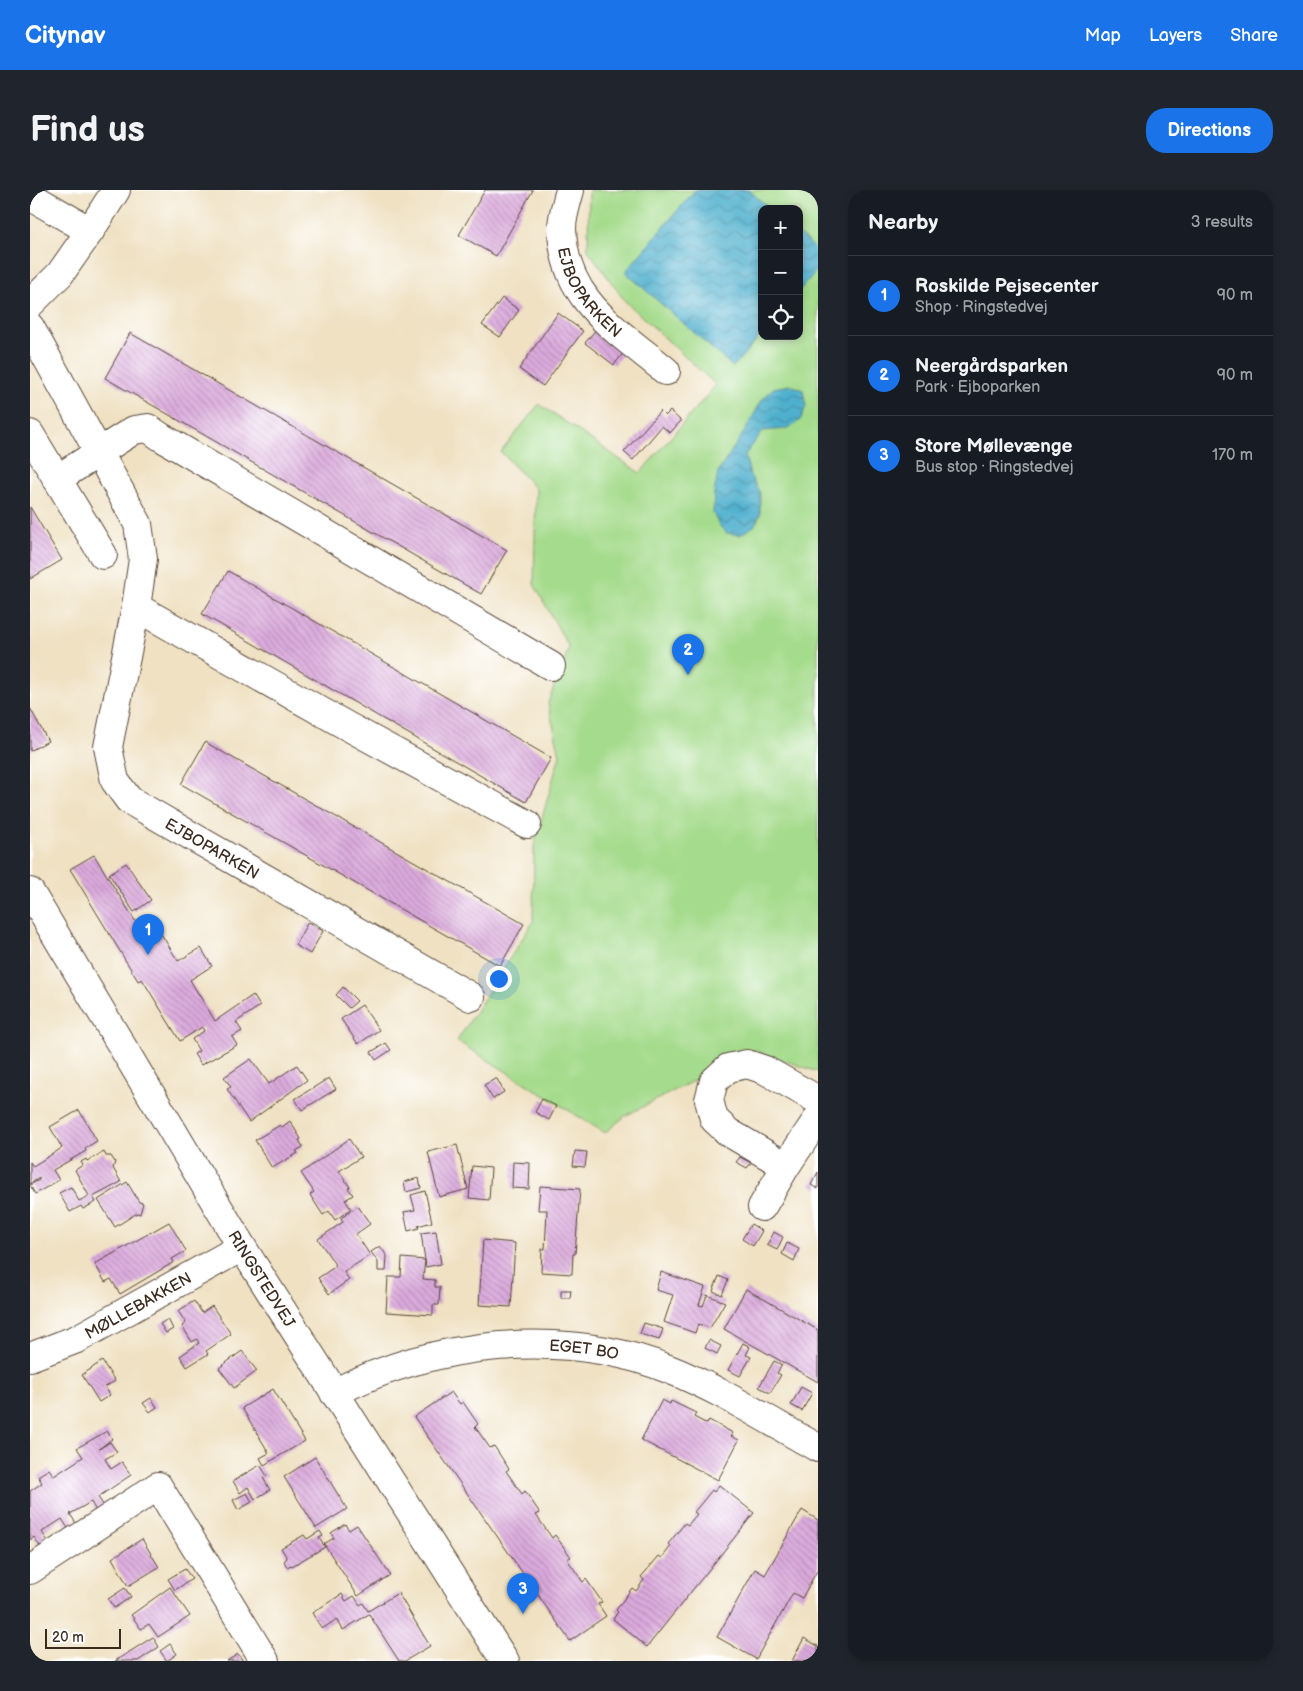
<!DOCTYPE html>
<html lang="en">
<head>
<meta charset="utf-8">
<style>
  :root { --surface:#171b24; --page:#20242c; --text:#f1f3f6; --muted:#9ea1a6; --line:#363941; --accent:#1a73e8 }
  body { margin:0; font-family:"Balsamiq Sans",sans-serif; background:var(--page); color:var(--text) }
  .controls { position:absolute; right:15px; top:15px; display:grid; overflow:hidden; border-radius:10px; box-shadow:0 2px 8px #0003 }
  .controls button { width:45px; height:45px; display:grid; place-items:center; padding:0; border:0; border-bottom:1px solid var(--line); background:var(--surface); color:var(--text); font:25px sans-serif }
  .scale { position:absolute; left:15px; bottom:12px; width:76px; box-sizing:border-box; padding-left:5px; border:2px solid #3b2a1e; border-top:0; font-size:14px; line-height:18px; white-space:nowrap; color:#3b2a1e; -webkit-text-stroke:4px #fff; paint-order:stroke }
  .you { position:absolute; left:468px; top:788px; width:18px; height:18px; margin:-12px; border:4px solid #fff; border-radius:50%; background:#1a73e8; box-shadow:0 0 0 8px #1a73e833 }
  .badge { display:grid; place-items:center; width:32px; height:32px; border-radius:50%; background:var(--accent); color:#fff; font-size:16px; font-weight:700 }
  .pin { position:absolute; translate:-50% -41px; filter:drop-shadow(0 1px 2px #0008) }
  .pin::after { content:''; position:absolute; top:26px; width:18px; height:15px; background:inherit; clip-path:polygon(0 0,100% 0,50% 100%) }
  .list { margin:0; padding:0; list-style:none }
  h2 { display:flex; justify-content:space-between; align-items:center; height:65px; margin:0; padding:0 20px; font-size:21px }
  h2 small { font-size:16px; font-weight:400; color:var(--muted) }
  .list li { display:grid; grid-template-columns:32px 1fr auto; gap:15px; align-items:center; box-sizing:border-box; height:80px; padding:0 20px; border-top:1px solid var(--line) }
  .list b { display:block; font-size:19px; white-space:nowrap }
  .list p { margin:0; font-size:16px; white-space:nowrap; color:var(--muted) }
  .list em { font-size:16px; font-style:normal; color:var(--muted) }
  .icon { flex:none; width:28px; height:28px; fill:none; stroke:currentColor; stroke-width:2; stroke-linecap:round; stroke-linejoin:round }
  .map { position:relative; flex:none; width:788px; height:1471px; overflow:hidden; border-radius:20px }
  header { display:flex; align-items:center; gap:30px; box-sizing:border-box; height:70px; padding:0 25px; background:var(--accent); color:#fff }
  header strong { font-size:24px }
  nav { display:flex; gap:28px; margin-inline-start:auto; font-size:18px }
  .intro { display:flex; align-items:center; justify-content:space-between; box-sizing:border-box; height:120px; padding:0 30px }
  h1 { margin:0; font-size:35px }
  .button { padding:12px 22px; border-radius:20px; background:var(--accent); color:#fff; font-size:18px; font-weight:700 }
  main { display:flex; gap:30px; padding:0 30px }
  aside { flex:1; background:var(--surface); border-radius:20px; box-shadow:0 2px 8px #0003 }
  .map>svg:first-child { display:block }
  .green { fill:#a5db8c; stroke:#708255; fill-rule:evenodd }
  .water { fill:url(#water-waves); stroke:#456d76 }
  .building { fill:url(#building-back-hatch) }
  .lines { fill:none; stroke-linecap:round; stroke-linejoin:round }
  .minor-casing { stroke:#564537; stroke-width:30 }
  .tertiary-casing { stroke:#564537; stroke-width:30 }
  .minor { stroke:#fff; stroke-width:28 }
  .tertiary { stroke:#fff; stroke-width:28 }
  .labels { text-anchor:middle; stroke-width:4; stroke-linejoin:round; paint-order:stroke }
  .street-label { font-size:16px; fill:#3b2a1e; stroke:#fff }
</style>
</head>
<body>
<header>
<strong>Citynav</strong>
<nav><a>Map</a><a>Layers</a><a>Share</a></nav>
</header>
<div class="intro"><h1>Find us</h1><a class="button">Directions</a></div>
<main>
<div class="map">
<svg width="788" height="1471" viewBox="0 0 788 1471">
  <defs>
    <pattern id="water-waves" width="16" height="10" patternUnits="userSpaceOnUse" patternTransform="scale(1.25)"><rect width="16" height="10" fill="#4fb0ce"/><path d="M0 5q4-4 8 0t8 0" fill="none" stroke="#438fa7"/></pattern>
    <pattern id="building-back-hatch" width="6" height="6" patternUnits="userSpaceOnUse" patternTransform="scale(1.25)"><rect width="6" height="6" fill="#dbaadd"/><path d="M-1 5l2 2M0 0l6 6M5-1l2 2" fill="none" stroke="#b38bb3"/></pattern>
  </defs>
  <rect width="100%" height="100%" fill="#fff"/>
  <filter id="ink" filterUnits="userSpaceOnUse"><feTurbulence type="fractalNoise" baseFrequency=".02" numOctaves="2"/><feDisplacementMap in="SourceGraphic" scale="10" xChannelSelector="R" yChannelSelector="G"/><feConvolveMatrix kernelMatrix="1 2 1 2 8 2 1 2 1" color-interpolation-filters="sRGB"/></filter>
  <filter id="wash" filterUnits="userSpaceOnUse"><feTurbulence type="fractalNoise" baseFrequency=".0096" numOctaves="4" result="noise"/><feDisplacementMap in="SourceGraphic" scale="20" xChannelSelector="R" yChannelSelector="G"/><feGaussianBlur stdDeviation="1.12" result="paint"/><feColorMatrix in="noise" values="0 0 0 0 0 0 0 0 0 0 0 0 0 0 0 0 0 1.4 0 .05"/><feComposite in="paint" operator="in"/></filter>
  <g filter="url(#wash)">
    <rect width="100%" height="100%" fill="#efe1c2"/>
    <path class="green" d="M559,0H788V882L723,860L595,926L575,943L427,851L503,732L504,656L530,565L518,513L539,458L504,394L506,299L471,262L509,214L610,283L686,195L595,111L558,60ZM732,19H769V146H732Z"/>
    <g class="water">
      <path d="M665,0H719L740,19H732V144L703,177L595,82Z"/>
      <path d="M769,44L788,61V79L769,101Z"/>
      <path d="M760,195L773,200L776,216L771,229L764,235L755,239L733,241L715,265L720,285L730,303V325L724,336L710,345L696,343L689,335L683,323L684,303L688,282L716,239L732,210L743,198Z"/>
    </g>
    <g id="blocks">
      <g class="building">
        <path d="M455,0H503L466,66L429,45Z"/>
        <path d="M472,108L489,120L470,147L452,135Z"/>
        <path d="M528,123L553,141L513,196L489,179Z"/>
        <path d="M567,138L595,161L584,175L555,153Z"/>
        <path d="M100,143L477,360L451,404L75,188Z"/>
        <path d="M630,221L635,226L640,221L651,231L640,243L632,236L603,270L594,262Z"/>
        <path d="M0,317L32,370L0,389Z"/>
        <path d="M198,381L521,568L496,612L172,424Z"/>
        <path d="M0,518L18,551L0,561Z"/>
        <path d="M175,552L494,734L470,776L151,594Z"/>
        <path d="M64,665L112,742L125,734L148,771L171,758L182,776L160,790L185,831L223,805L230,816L206,832L212,841L202,847L207,855L171,875L164,864L169,861L162,849L174,841L172,837L150,851L112,789L108,791L40,679Z"/>
        <path d="M96,673L121,710L104,722L79,684Z"/>
        <path d="M278,732L293,741L280,764L265,755Z"/>
        <path d="M313,797L327,811L319,818L306,805Z"/>
        <path d="M332,815L349,840L328,854L311,829Z"/>
        <path d="M356,853L361,860L346,870L341,862Z"/>
        <path d="M221,869L239,894L267,875L277,890L219,932L197,899L201,897L194,887Z"/>
        <path d="M299,888L306,899L272,920L265,909Z"/>
        <path d="M465,889H467L474,902L463,909L454,895Z"/>
        <path d="M512,909L526,916L519,930L505,922Z"/>
        <path d="M49,920L67,951L55,958L56,961L23,980L29,990L5,1004L0,995L9,990V988L0,994V972L3,976L32,958L20,937Z"/>
        <path d="M260,931L271,949L269,950L273,957L266,961L268,963L242,978L225,950L250,935L252,937Z"/>
        <path d="M319,949L331,967L309,981L320,997L318,998L323,1005L315,1010L321,1019L305,1030L299,1021L293,1025L280,1005L284,1002L271,983Z"/>
        <path d="M427,955L438,999L409,1007L398,962Z"/>
        <path d="M545,961L557,962L555,977L543,976Z"/>
        <path d="M74,962L76,966H81L85,972L83,978L91,992L63,1007L66,1012L53,1019L51,1016L40,1022L29,1003L41,997L49,1011L59,1006L45,980L53,975L51,972L56,969L57,971Z"/>
        <path d="M710,967L721,973L717,978L706,972Z"/>
        <path d="M483,972L500,973L499,999L482,998Z"/>
        <path d="M442,976L461,978L459,1010L439,1008Z"/>
        <path d="M788,982V999L781,995Z"/>
        <path d="M389,988L391,998L376,1002L374,992Z"/>
        <path d="M97,992L109,1012L113,1013L110,1024L107,1023L85,1037L68,1010Z"/>
        <path d="M510,996L550,999L545,1064H543L542,1084L511,1082L512,1059H515L517,1020H508Z"/>
        <path d="M395,1001L402,1032L388,1036L389,1038L378,1041L374,1022L385,1020L381,1005Z"/>
        <path d="M328,1016L340,1034L326,1044L340,1065L314,1082L319,1090L299,1104L288,1088L306,1076L288,1049L313,1032L311,1028Z"/>
        <path d="M139,1032L156,1061L142,1069L144,1072L90,1104L81,1089L75,1092L65,1074Z"/>
        <path d="M721,1034L732,1041L723,1056L712,1049Z"/>
        <path d="M406,1041L411,1074L396,1077L391,1043Z"/>
        <path d="M744,1042L753,1047L747,1060L737,1055Z"/>
        <path d="M453,1050L485,1053L481,1117L449,1115Z"/>
        <path d="M757,1053L769,1059L764,1071L752,1064Z"/>
        <path d="M350,1056L357,1066L356,1081H348V1072L341,1062Z"/>
        <path d="M372,1068L395,1070L393,1089L405,1090V1097H410L409,1115H403V1125L356,1122L358,1087H371Z"/>
        <path d="M631,1082L675,1097L669,1115L673,1116L677,1105L695,1112L680,1138L668,1134L665,1143L634,1132L643,1105L626,1100Z"/>
        <path d="M689,1086L698,1090L692,1105L683,1101Z"/>
        <path d="M716,1099L788,1140V1192L694,1139Z"/>
        <path d="M531,1100H541L540,1108H531Z"/>
        <path d="M164,1111L172,1123L182,1116L201,1144L176,1161L178,1164L157,1177L150,1166L169,1153L167,1149L162,1152L152,1136L156,1133L148,1121Z"/>
        <path d="M138,1129L143,1139L136,1143L130,1134Z"/>
        <path d="M614,1133L633,1139L629,1150L610,1144Z"/>
        <path d="M679,1150L691,1156L687,1164L675,1158Z"/>
        <path d="M713,1153L720,1157L716,1165L721,1167L710,1186L698,1180Z"/>
        <path d="M212,1161L227,1181L204,1198L189,1178Z"/>
        <path d="M72,1171L85,1191L75,1197L80,1205L69,1212L52,1185Z"/>
        <path d="M744,1171L752,1175L747,1183L751,1185L740,1203L729,1197Z"/>
        <path d="M771,1197L782,1203L772,1221L761,1215Z"/>
        <path d="M243,1199L275,1251L234,1275L230,1268L239,1263L212,1218Z"/>
        <path d="M421,1202L430,1214L433,1212L448,1234L445,1237L460,1258L464,1256L479,1279L476,1281L492,1304L495,1301L510,1323L506,1325L522,1348L525,1345L541,1367L537,1369L553,1392L556,1389L572,1412L568,1414L576,1426L540,1451L384,1227Z"/>
        <path d="M121,1208L127,1217L120,1222L113,1213Z"/>
        <path d="M632,1210L640,1214L641,1211L666,1223L664,1227L677,1234L679,1230L703,1243L701,1246L709,1250L688,1290L611,1250Z"/>
        <path d="M77,1241L82,1249L69,1259L80,1252L87,1262L75,1269L81,1279L92,1272L101,1285L68,1307L77,1321L69,1326L61,1312L40,1324L49,1338L41,1343L32,1329L12,1342L21,1356L13,1361L4,1347L0,1350V1301L12,1293L8,1286L19,1279L24,1286L53,1267L47,1258Z"/>
        <path d="M285,1267L317,1319L286,1338L254,1287Z"/>
        <path d="M230,1275L237,1286L233,1288L240,1300L225,1309L218,1297L210,1303L203,1291Z"/>
        <path d="M689,1295L724,1323L617,1457L583,1429L588,1422L586,1420L602,1398L606,1401L614,1390L611,1387L629,1366L632,1368L641,1356L638,1354L655,1333L658,1335L667,1324L664,1322L682,1300L684,1302Z"/>
        <path d="M217,1303L222,1312L208,1320L203,1310Z"/>
        <path d="M772,1320L788,1330V1379L772,1408L763,1403L726,1469L687,1447L725,1379L735,1385Z"/>
        <path d="M315,1334L319,1340L327,1335L360,1385L328,1406L294,1354L304,1348L301,1343Z"/>
        <path d="M290,1341L293,1346L289,1348L295,1357L262,1376L261,1375L257,1377L254,1371L257,1368L251,1358L274,1345L277,1349Z"/>
        <path d="M112,1349L129,1377L98,1396L82,1368Z"/>
        <path d="M155,1379L162,1389L145,1400L138,1389Z"/>
        <path d="M140,1397L160,1426L128,1447L119,1434L111,1439L101,1425Z"/>
        <path d="M95,1398L101,1407L84,1418L78,1409Z"/>
        <path d="M368,1403L400,1456L375,1471H369L339,1424L313,1440L307,1429L292,1439L282,1423L312,1404L316,1411L324,1406L330,1415L333,1413L338,1421Z"/>
        <path d="M123,1447L129,1457L108,1471H85Z"/>
        <path d="M774,1448L788,1456V1471H762Z"/>
        <path d="M140,1454L147,1464L137,1471L130,1461Z"/>
        <path d="M208,1464L213,1471H197Z"/>
      </g>
    </g>
  </g>
  <g filter="url(#ink)">
    <use href="#blocks" fill-opacity="0" stroke="#564537" stroke-width="1"/>
    <g class="lines">
      <g class="minor-casing">
        <g id="minor">
          <path id="s1" d="M540,0C537,12 532,26 532,38C533,110 586,139 636,181"/>
          <path d="M0,6L60,41"/>
          <path d="M0,114L30,84L60,41L86,0"/>
          <path id="s2" d="M0,137L108,334L113,369L106,417L78,557L85,591L99,610L441,807"/>
          <path d="M0,244L73,365"/>
          <path d="M27,289L104,240L118,238L131,247L521,476"/>
          <path d="M106,417L317,536L497,634"/>
          <path d="M756,976L698,942L684,929L679,910L684,891L698,878L717,874L735,880L788,910"/>
          <path d="M732,1017L756,976L788,928"/>
          <path id="s3" d="M0,1167L47,1149L212,1057"/>
          <path id="s4" d="M304,1203C404,1151 535,1137 641,1180C691,1200 741,1232 788,1258"/>
          <path d="M0,1380L128,1296L235,1471"/>
        </g>
      </g>
      <g class="tertiary-casing">
        <g id="tertiary">
          <path id="s5" d="M0,702L212,1057L475,1471"/>
        </g>
      </g>
      <use href="#minor" class="minor"/>
      <use href="#tertiary" class="tertiary"/>
    </g>
  </g>
  <g class="labels">
    <g class="street-label">
      <text dy="6" stroke="none"><textPath href="#s1" startOffset="111">EJBOPARKEN</textPath></text>
      <text dy="6" stroke="none"><textPath href="#s2" startOffset="606">EJBOPARKEN</textPath></text>
      <text dy="6" stroke="none"><textPath href="#s5" startOffset="451">RINGSTEDVEJ</textPath></text>
      <text dy="6" stroke="none"><textPath href="#s3" startOffset="120">MØLLEBAKKEN</textPath></text>
      <text dy="6" stroke="none"><textPath href="#s4" startOffset="258">EGET BO</textPath></text>
    </g>
  </g>
</svg>
<div class="controls">
<button>+</button>
<button>−</button>
<button><svg class="icon" aria-label="locate" viewBox="0 0 24 24"><circle cx="12" cy="12" r="6"/><path d="M12 2v4M12 18v4M2 12h4M18 12h4"/></svg></button>
</div>
<div class="scale">20 m</div>
<div class="you"></div>
<div class="pin badge" style="left:118px;top:765px">1</div>
<div class="pin badge" style="left:658px;top:485px">2</div>
<div class="pin badge" style="left:493px;top:1424px">3</div>
</div>
<aside>
<h2>Nearby<small>3 results</small></h2>
<ul class="list">
<li><span class="badge">1</span><div><b>Roskilde Pejsecenter</b><p>Shop · Ringstedvej</p></div><em>90 m</em></li>
<li><span class="badge">2</span><div><b>Neergårdsparken</b><p>Park · Ejboparken</p></div><em>90 m</em></li>
<li><span class="badge">3</span><div><b>Store Møllevænge</b><p>Bus stop · Ringstedvej</p></div><em>170 m</em></li>
</ul>
</aside>
</main>
</body>
</html>
